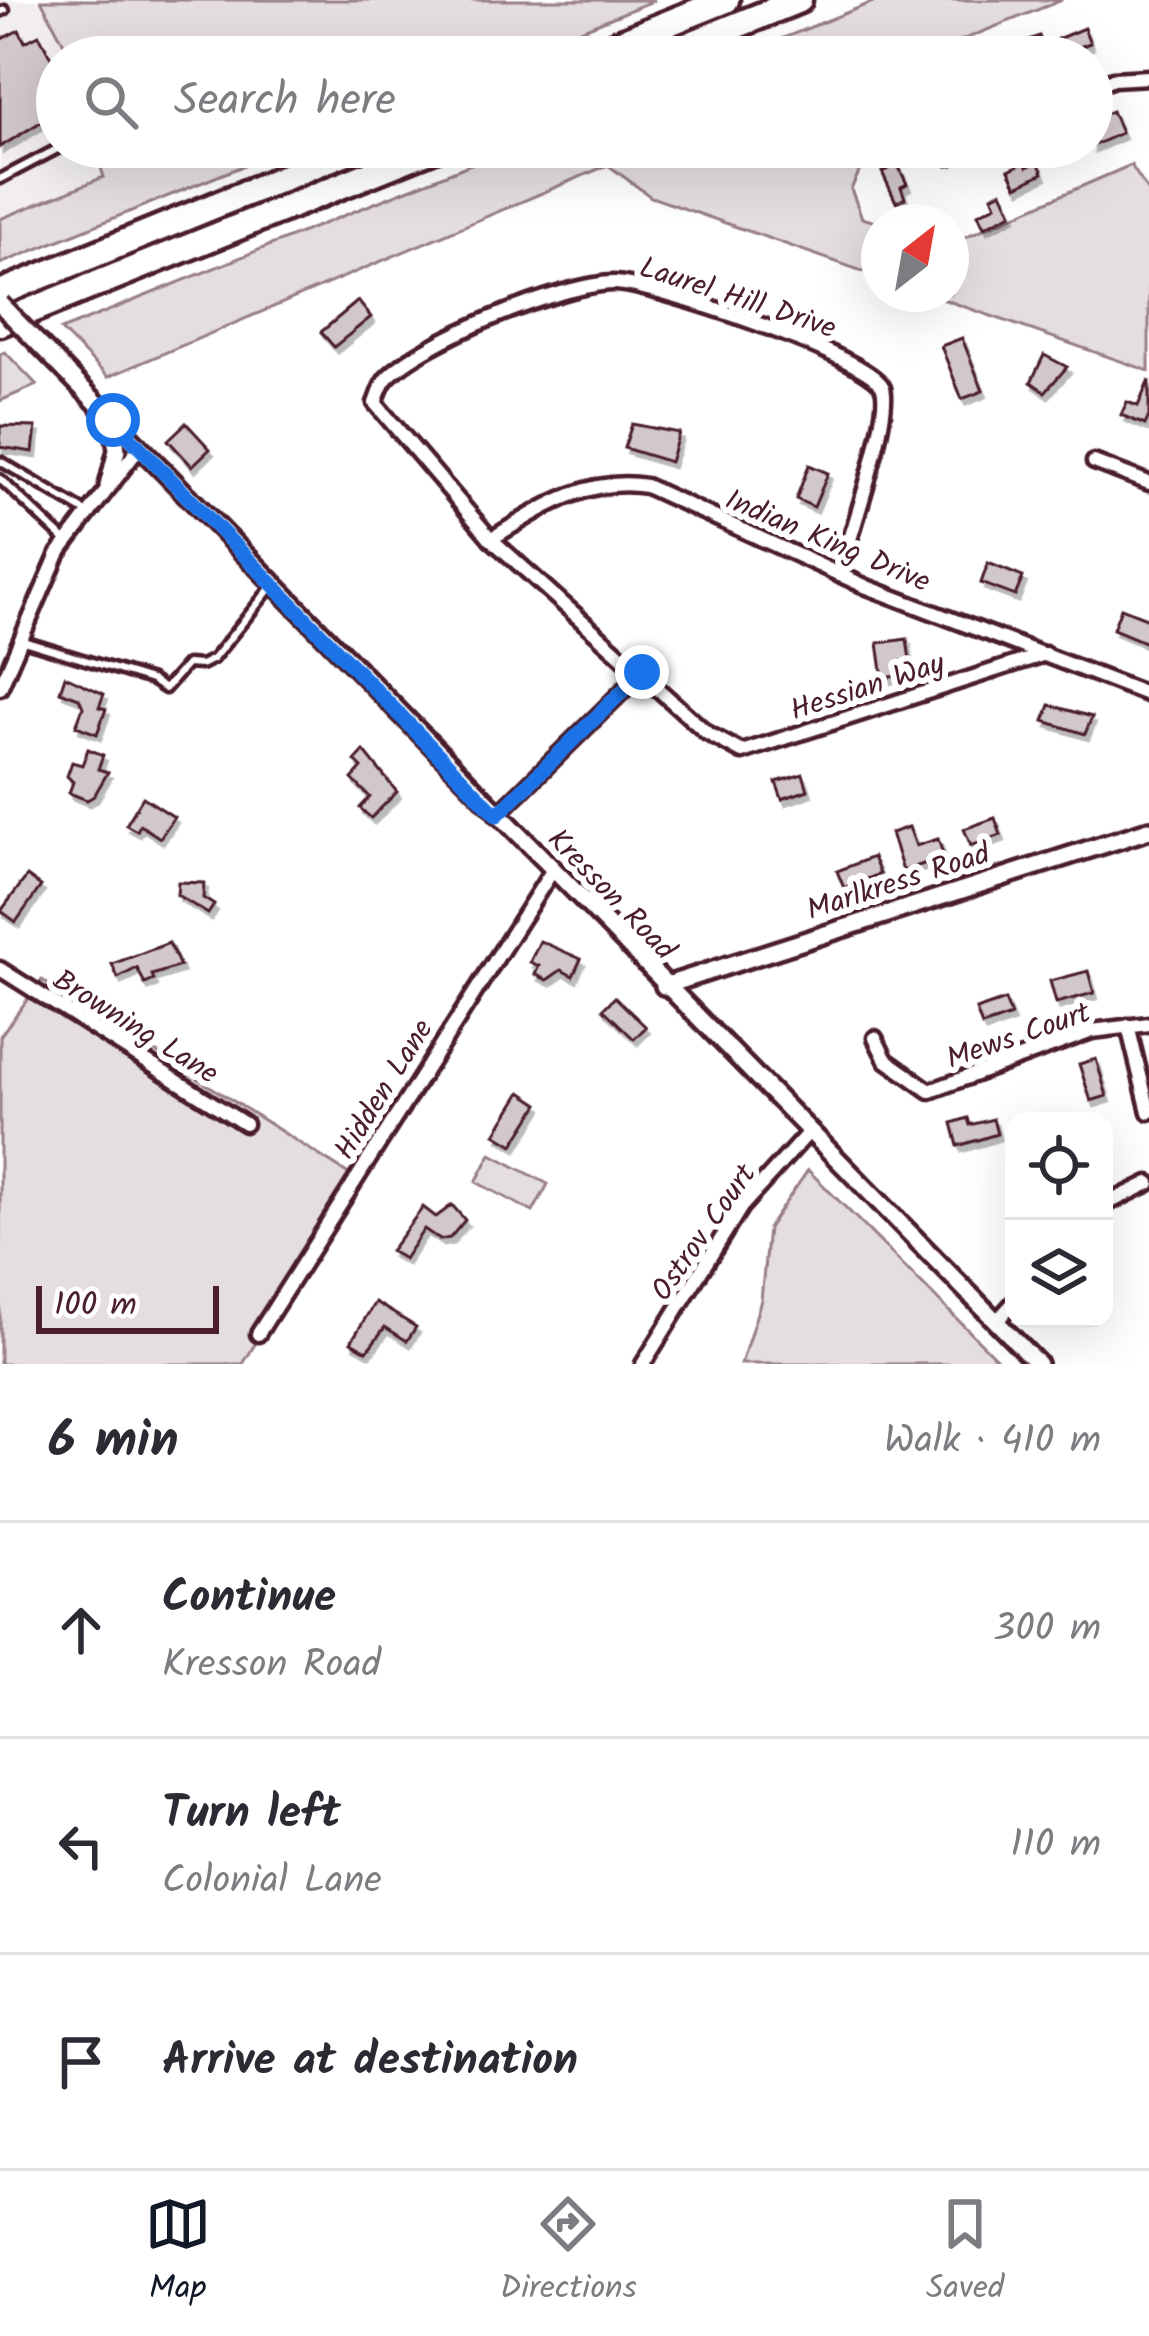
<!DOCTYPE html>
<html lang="en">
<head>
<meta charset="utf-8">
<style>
  :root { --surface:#fff; --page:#f2f2f3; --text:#2b2b33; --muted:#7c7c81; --line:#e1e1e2; --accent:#111827 }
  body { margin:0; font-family:Kalam,sans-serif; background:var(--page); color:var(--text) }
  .controls { position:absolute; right:36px; bottom:36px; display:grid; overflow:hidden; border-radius:24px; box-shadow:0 12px 48px #0002 }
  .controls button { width:108px; height:108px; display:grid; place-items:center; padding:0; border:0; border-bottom:3px solid var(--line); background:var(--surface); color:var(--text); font:60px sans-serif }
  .compass { position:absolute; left:861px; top:204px; width:108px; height:108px; border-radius:50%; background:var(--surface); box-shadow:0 12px 48px #0002; rotate:31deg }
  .scale { position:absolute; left:36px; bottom:30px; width:183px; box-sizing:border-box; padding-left:12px; border:6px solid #4a1f2b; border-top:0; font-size:33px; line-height:42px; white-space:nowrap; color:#4a1f2b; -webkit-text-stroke:9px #fff; paint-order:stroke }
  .stop { position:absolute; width:36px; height:36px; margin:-27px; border:9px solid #1a73e8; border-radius:50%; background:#fff }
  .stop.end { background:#1a73e8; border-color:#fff; box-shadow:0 3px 12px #0008 }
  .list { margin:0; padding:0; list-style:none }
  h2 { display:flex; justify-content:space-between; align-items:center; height:156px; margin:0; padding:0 48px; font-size:51px }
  h2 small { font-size:39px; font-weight:400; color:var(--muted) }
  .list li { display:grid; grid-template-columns:78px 1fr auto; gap:36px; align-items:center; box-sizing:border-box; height:216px; padding:0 48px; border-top:3px solid var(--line) }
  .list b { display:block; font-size:45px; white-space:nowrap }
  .list p { margin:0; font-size:39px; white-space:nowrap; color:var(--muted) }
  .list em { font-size:39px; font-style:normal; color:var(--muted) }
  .icon { flex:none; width:66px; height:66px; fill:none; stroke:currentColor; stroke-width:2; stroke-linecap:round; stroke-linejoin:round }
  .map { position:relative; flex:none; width:1149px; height:1364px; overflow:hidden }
  .search { position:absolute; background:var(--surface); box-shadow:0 12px 48px #0002; left:36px; right:36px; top:36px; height:132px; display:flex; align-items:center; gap:30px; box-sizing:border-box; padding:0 42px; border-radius:66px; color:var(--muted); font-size:45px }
  .sheet { height:804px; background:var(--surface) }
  nav { display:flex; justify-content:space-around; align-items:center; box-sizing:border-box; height:168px; border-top:3px solid var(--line); background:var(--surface); font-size:33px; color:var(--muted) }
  nav a { display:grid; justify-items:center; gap:6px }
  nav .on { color:var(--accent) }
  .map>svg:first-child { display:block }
  .built { fill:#f2eeef }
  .green { fill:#e5dee0; stroke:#987e86; stroke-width:3 }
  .building { fill:#d2c7cb; stroke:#4a1f2b; stroke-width:3; filter:url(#shadow) }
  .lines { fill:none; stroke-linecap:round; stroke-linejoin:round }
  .service-casing { stroke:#4a1f2b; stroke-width:15 }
  .minor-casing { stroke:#4a1f2b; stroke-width:21 }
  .tertiary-casing { stroke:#4a1f2b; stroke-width:24 }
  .motorway-casing { stroke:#4a1f2b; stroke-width:33 }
  .service { stroke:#fff; stroke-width:6 }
  .minor { stroke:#fff; stroke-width:12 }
  .tertiary { stroke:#fff; stroke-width:15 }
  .motorway { stroke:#fff; stroke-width:24 }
  .tertiary-bridge-casing { stroke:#4a1f2b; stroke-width:24; stroke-linecap:butt }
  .tertiary-bridge { stroke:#fff; stroke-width:15 }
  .route { stroke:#1a73e8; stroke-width:15 }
  .labels { text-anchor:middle; stroke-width:12; stroke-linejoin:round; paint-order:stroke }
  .street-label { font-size:30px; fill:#4a1f2b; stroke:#fff }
</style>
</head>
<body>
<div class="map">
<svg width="1149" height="1364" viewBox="0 0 1149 1364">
  <defs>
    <filter id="shadow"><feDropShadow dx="3.5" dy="6" stdDeviation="0" flood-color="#0004"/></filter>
  </defs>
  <rect width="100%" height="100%" fill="#fff"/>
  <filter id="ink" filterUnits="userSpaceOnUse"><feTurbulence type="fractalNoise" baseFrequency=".00833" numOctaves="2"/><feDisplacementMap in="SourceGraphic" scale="24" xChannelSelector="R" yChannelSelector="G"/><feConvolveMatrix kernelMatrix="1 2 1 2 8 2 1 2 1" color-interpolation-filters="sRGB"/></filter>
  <g filter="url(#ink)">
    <path class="built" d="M0,0H41L71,57H57V147H94L104,177L0,219Z"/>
    <g class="green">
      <path d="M41,0H655L514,57H71Z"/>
      <path d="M878,0H1062L920,57H736Z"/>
      <path d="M94,147H290L0,264V219L104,177Z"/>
      <path d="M513,147H871L851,189L862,218L879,223V277L651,197L608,165L108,377L61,330Z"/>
      <path d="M1131,165L1149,193V371L928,294H951V243Z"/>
      <path d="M5,352L37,385L0,401V354Z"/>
      <path d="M42,980L355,1178L243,1364H0V1036Z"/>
      <path d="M491,1154L548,1184L533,1212L476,1182Z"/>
      <path d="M808,1170L1002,1364H741L761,1300L768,1228Z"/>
    </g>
    <g class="building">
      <path d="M1084,28L1090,43L1076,48L1080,57H1064L1061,51L1021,57L1016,46L1039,36L1043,45Z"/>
      <path d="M19,30L25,42L39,35L57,69V112L0,147V40Z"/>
      <path d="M1112,111L1121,133L1092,146V120Z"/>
      <path d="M1025,162L1027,167L1038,162L1043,173L1017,186L1009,170Z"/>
      <path d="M898,165L907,184L901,187L905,198L896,202L882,172Z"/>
      <path d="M1002,191L1012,213L984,227L978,214L996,205L992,196Z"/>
      <path d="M358,301L371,317L334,347L321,332Z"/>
      <path d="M962,338L983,391L962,399L941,346Z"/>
      <path d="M1044,355L1067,367L1045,392L1031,382Z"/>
      <path d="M1149,380V416L1145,425L1121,415L1127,402L1138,406Z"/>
      <path d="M186,423L210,449L192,466L168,440Z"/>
      <path d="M632,424L679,433L670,462L624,448Z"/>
      <path d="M0,426L36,427L33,452L0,447Z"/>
      <path d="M809,465L828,473L814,507L796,499Z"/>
      <path d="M988,563L1023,577L1015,596L981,583Z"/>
      <path d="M1121,608L1149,619V644L1113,629Z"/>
      <path d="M907,639L912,674L883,678L878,643Z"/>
      <path d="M65,676L104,694L99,707L106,709L97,734L76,726L83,707L79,698L60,691Z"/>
      <path d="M1050,705L1092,717L1085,734L1044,721Z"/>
      <path d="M88,749L103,755L98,769L108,772L94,796L87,800L69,793L73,782L67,776L72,762L82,765Z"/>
      <path d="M364,751L397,792L371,818L360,808L370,797L352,779L362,768L355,761Z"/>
      <path d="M803,774L808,790L782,799L776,782Z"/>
      <path d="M143,797L174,817L160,838L140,825L137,831L126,825Z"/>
      <path d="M995,818L1001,835L971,846L964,829Z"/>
      <path d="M909,827L916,846L938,839L944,857L903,871L891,833Z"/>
      <path d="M873,857L880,874L844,888L837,871Z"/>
      <path d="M27,876L41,886L16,922L1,911Z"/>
      <path d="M178,882L204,883L203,898L214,905L208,914L177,895Z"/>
      <path d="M540,941L581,959L573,976L561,970L547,980L535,974L539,966L530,962Z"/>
      <path d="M169,943L180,966L152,975L154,980L145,984L137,968L118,978L112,964Z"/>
      <path d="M1088,971L1094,993L1056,1003L1050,981Z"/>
      <path d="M615,997L646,1027L634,1039L603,1009Z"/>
      <path d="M1005,1000L1011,1016L982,1026L976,1010Z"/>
      <path d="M1096,1059L1107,1096L1091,1101L1079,1064Z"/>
      <path d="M521,1092L539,1104L513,1145L495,1134Z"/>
      <path d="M968,1118L970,1125L993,1119L997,1134L958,1146L952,1123Z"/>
      <path d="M452,1205L465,1220L450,1238L440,1240L424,1229L404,1259L390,1251L423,1207L436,1217Z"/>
      <path d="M375,1302L416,1327L407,1341L385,1327L367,1351L351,1342Z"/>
    </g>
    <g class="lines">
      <g class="service-casing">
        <g id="service">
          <path d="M0,12L5,10"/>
          <path d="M0,179L61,147"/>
          <path d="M0,461L86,512"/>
          <path d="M0,479L66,541"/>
          <path d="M20,640L151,680L165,689L187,664L201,665L213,659L272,586"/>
        </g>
      </g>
      <g class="minor-casing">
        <g id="minor">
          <path d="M1092,88L1113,79L1149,77"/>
          <path d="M949,157L968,147"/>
          <path d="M1094,462L1149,483"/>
          <path d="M491,539C539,510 586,476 646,486L867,587L1149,695"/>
          <path d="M839,575C849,541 892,414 883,388C872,357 649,282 613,283C562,284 422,341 387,378C381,384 378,396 375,403L491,539L707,733L742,752L1045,654"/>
          <path d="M0,688L58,554L139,448"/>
          <path d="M497,815L642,672"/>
          <path d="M0,969L245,1124"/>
          <path d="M1128,1026L1149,1112"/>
          <path d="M875,1038L886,1060L930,1091L1092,1031L1149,1024"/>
          <path d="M1104,1205L1149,1183"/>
          <path d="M996,1322L1014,1302"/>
          <path d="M258,1334L552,871"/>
          <path d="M643,1364L741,1207L809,1132"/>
        </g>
      </g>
      <g class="tertiary-casing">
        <g id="tertiary">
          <path d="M38,343L1038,1364"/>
          <path d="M108,486L117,450L113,423"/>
          <path d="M664,986L1149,830"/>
        </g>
      </g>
      <g class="motorway-casing">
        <g id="motorway">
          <path d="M584,57L726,0"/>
          <path d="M659,57L799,0"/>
          <path d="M0,293L359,147"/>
          <path d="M0,323L437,147"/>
        </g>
      </g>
      <use href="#service" class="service"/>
      <use href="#minor" class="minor"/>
      <use href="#tertiary" class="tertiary"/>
      <use href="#motorway" class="motorway"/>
      <g class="tertiary-bridge-casing">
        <path id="tertiary-bridge" d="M0,304L38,343"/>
      </g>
      <use href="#tertiary-bridge" class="tertiary-bridge"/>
    </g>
  </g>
  <g class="lines" filter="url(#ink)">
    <path class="route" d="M113,420L497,815L642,672"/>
  </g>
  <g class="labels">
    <g class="street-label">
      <text transform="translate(738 297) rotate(18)" y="10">Laurel Hill Drive</text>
      <text transform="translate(828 540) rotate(23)" y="10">Indian King Drive</text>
      <text transform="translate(867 686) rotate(-18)" y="10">Hessian Way</text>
      <text transform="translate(898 881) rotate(-18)" y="10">Marlkress Road</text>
      <text transform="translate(612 894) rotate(46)" y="10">Kresson Road</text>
      <text transform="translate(136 1026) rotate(32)" y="10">Browning Lane</text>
      <text transform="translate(1018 1035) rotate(-19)" y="10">Mews Court</text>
      <text transform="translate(383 1089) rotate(-58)" y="10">Hidden Lane</text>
      <text transform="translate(703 1232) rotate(-55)" y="10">Ostrov Court</text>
    </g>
  </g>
</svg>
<div class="controls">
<button><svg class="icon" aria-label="locate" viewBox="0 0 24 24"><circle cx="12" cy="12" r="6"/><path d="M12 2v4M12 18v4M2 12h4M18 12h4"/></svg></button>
<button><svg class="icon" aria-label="layers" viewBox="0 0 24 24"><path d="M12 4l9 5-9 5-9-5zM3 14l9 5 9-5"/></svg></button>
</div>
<svg class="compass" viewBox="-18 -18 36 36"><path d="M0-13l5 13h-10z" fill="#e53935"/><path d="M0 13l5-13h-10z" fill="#7c7c81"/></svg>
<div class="scale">100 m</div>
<div class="stop" style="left:113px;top:420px"></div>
<div class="stop end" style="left:642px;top:672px"></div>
<div class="search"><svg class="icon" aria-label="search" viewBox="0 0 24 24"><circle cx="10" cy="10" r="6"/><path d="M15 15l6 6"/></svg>Search here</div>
</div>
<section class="sheet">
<h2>6 min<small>Walk · 410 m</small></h2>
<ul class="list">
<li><svg class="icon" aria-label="ahead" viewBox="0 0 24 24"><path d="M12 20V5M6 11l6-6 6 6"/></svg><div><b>Continue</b><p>Kresson Road</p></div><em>300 m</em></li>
<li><svg class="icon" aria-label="left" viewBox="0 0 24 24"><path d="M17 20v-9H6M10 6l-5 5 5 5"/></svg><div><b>Turn left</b><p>Colonial Lane</p></div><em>110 m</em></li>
<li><svg class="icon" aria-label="arrive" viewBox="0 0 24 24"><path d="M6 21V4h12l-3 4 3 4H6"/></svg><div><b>Arrive at destination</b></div></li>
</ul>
</section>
<nav>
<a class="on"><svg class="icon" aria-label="map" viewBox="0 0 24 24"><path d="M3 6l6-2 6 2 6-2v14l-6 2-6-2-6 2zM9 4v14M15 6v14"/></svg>Map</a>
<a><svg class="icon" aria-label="directions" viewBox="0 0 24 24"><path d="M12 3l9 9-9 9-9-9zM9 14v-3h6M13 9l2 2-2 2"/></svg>Directions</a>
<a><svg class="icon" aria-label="saved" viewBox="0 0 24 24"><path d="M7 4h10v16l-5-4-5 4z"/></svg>Saved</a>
</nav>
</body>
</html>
